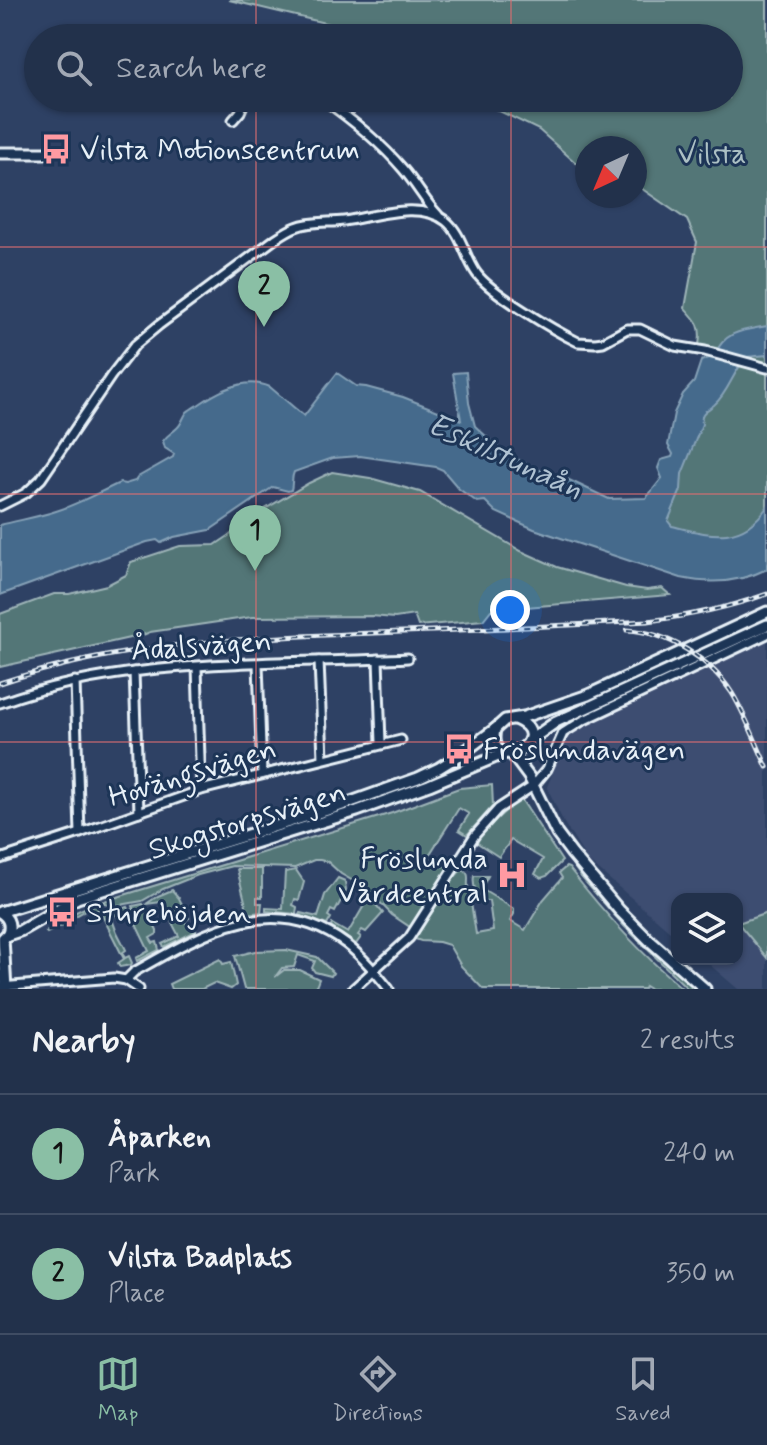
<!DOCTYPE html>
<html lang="en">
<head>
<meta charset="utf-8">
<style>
  :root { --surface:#22314b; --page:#2e3d55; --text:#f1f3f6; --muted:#a2a9b5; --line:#3f4c63; --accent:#8abfa5 }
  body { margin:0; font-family:Mynerve,sans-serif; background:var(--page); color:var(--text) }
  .controls { position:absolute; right:24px; bottom:24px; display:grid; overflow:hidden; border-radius:16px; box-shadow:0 2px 6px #0004 }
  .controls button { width:72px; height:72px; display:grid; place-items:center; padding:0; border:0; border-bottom:2px solid var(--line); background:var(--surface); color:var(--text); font:40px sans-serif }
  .compass { position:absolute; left:575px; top:136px; width:72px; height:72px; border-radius:50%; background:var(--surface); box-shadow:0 2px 6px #0004; rotate:224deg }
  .you { position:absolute; left:510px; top:610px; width:28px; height:28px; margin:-20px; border:6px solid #fff; border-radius:50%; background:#1a73e8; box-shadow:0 0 0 12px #1a73e833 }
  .badge { display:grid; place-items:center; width:52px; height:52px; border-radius:50%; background:var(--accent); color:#111; font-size:26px; font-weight:700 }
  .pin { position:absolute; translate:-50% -66px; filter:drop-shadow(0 2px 4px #0008) }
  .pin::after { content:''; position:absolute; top:42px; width:28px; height:24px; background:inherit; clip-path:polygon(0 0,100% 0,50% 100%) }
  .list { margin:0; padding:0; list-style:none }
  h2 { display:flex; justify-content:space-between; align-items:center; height:104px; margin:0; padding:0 32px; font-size:34px }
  h2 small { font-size:26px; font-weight:400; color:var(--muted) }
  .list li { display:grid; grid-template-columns:52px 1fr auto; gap:24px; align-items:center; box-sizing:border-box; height:120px; padding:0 32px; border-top:2px solid var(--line) }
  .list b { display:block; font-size:30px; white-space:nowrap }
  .list p { margin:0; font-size:26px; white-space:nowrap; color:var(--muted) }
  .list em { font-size:26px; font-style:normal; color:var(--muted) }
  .icon { flex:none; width:44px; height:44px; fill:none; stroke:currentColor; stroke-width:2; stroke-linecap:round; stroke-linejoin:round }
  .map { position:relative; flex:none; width:767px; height:989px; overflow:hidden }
  .search { position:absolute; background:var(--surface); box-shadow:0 2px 6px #0004; left:24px; right:24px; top:24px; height:88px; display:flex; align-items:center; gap:20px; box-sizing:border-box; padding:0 28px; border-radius:44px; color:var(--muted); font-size:30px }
  .sheet { height:344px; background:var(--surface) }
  nav { display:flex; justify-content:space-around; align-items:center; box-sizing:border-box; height:112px; border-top:2px solid var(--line); background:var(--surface); font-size:22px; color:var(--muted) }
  nav a { display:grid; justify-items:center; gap:4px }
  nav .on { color:var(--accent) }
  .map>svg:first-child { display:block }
  .built { fill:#3e4d71 }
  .green { fill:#537677; stroke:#9eb4b8; stroke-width:2 }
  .water { fill:#446b8c; stroke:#86a1b7; stroke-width:2 }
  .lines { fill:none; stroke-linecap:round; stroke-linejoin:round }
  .street-casing { stroke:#e8f1f8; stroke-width:13 }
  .secondary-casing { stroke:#e8f1f8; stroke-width:15 }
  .street { stroke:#1d3557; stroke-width:7 }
  .secondary { stroke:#1d3557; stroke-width:9 }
  .rail-casing { stroke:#e8f1f8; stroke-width:5 }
  .rail { stroke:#1d3557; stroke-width:2; stroke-dasharray:6; stroke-linecap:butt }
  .grid { fill:none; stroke:#dc6e71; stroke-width:2; stroke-opacity:0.55 }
  .labels { text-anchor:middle; stroke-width:6; stroke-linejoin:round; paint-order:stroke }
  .poi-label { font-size:30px; fill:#e8f1f8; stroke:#1d3557; text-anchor:start }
  .park-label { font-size:30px; fill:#acc0c4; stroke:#1d3557 }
  .street-label { font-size:30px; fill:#e8f1f8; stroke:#1d3557 }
  .water-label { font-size:32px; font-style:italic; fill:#afc2d2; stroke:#1d3557 }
</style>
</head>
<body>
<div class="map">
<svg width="767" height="989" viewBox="0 0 767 989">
  <rect width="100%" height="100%" fill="#2e4164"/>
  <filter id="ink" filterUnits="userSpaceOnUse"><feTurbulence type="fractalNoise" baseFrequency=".0125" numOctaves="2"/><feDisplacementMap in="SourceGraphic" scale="16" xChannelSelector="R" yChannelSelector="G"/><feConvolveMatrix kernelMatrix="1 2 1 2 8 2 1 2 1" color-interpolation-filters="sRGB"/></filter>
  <g filter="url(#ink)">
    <path class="built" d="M767,639V913L738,923L767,958V989H738L703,959H737V899H677V937L587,860L564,823L547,787L569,733Z"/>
    <g class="green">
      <path d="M229,0H767V528L693,558L656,509L689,423L734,351L699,345C702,326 698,322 685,308L697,242L687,220L635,184V148H587V171H585L539,130L472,98H729V38H355L329,24Z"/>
      <path d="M332,472L370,478L420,492L521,551L557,567L626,587L647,590L662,588L670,595L491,610L483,620L418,626L414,615L395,618L371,616L252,617L150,632L143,635L0,667V614L54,594H69L107,585L126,575L131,562L180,546L215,545L230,535L245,521L309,483Z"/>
      <path d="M492,785L493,806L467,835L459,830L469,814L459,808L428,857L443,867L447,862L450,864L410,927L392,915L367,889L341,874L328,862L320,860H314L295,868L232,866L198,875L163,889L142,901L115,906L101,902L392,813L459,788Z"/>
      <path d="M521,799L562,861L547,876L541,878L535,874L543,859L511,840L499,857L476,842C489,824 503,812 521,799Z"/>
      <path d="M572,864L641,942L699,989H688L624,926L581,877Z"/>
      <path d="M566,867L569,868C603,912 640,953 683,989H650L645,986L644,989H483L461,966L449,945L439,942L421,941L415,939L452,880L462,869C471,874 467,878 468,888C469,893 474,898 477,902L471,903L476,934L493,931L489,901H483C477,893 472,887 474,876H488L481,889L514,909V914L510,921L525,930L543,900L562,878L559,873Z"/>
      <path d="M237,869H262V897H257V903H262L261,912L233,916L232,913L247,909Z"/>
      <path d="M296,870L304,882L299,900L295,899L293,905L297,907L296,914L266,911V908L283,909L285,872Z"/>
      <path d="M338,878L345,881L346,891L335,912L331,910L328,916L331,918L327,925L299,915L300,913L318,917L325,895Z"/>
      <path d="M172,890L179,898L188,917L189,918L185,921L188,926L192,925L196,931L164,947L162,944L179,936L161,902L146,904L158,896Z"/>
      <path d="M369,897L383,913L366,932L362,930L358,935L361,937L356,944L331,927L332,924L348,933Z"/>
      <path d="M143,904L157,931V934L150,938L153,943L157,942L159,950L137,961L136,958L149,951L132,916L126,919L123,917L119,919L113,911L128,907L130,911L134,909L133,906Z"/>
      <path d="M94,905C112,910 110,915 116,930C119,937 123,943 126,950L122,953L125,958L129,956L132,963L131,965L120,967L118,963L124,959L99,909L93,912L90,908L67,921L69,926L58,927L47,933L46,932C61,921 77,909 94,905Z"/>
      <path d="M767,913V958L738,923Z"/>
      <path d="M286,950L317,957L333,973L331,976L315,972L312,968L315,961L298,955L294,967L282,968L275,977L284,970H300L319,979L316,987L319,989H244L235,956L255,951Z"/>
      <path d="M220,959L223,964L231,962L236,985L231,989L214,983L202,989H171L169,984Z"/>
    </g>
    <path class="water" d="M767,326V355L747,357C733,371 729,392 714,405C705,412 700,412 702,424L682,474L681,490L668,521L672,526C710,535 741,545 767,507V569C739,583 709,584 681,578L534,529L496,512L485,501L477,502L459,489L443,470L436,467L360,456L333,458L294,472C291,478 293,483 291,490L288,491L273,487L210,530L174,537L161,543L157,540L147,542L0,595V525C19,520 38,517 56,511C79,504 99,492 120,483L125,484L135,481L138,477L173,457L174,454L165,448L163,441C168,434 172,433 177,428C182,424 183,417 187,412C188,411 197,405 198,405C218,391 246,376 270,387L304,416L337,373L356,386L366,387L403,397L461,420L453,373L466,372L469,403L475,426L501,450L504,452L506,451L522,462L553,476L567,479L609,499L646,498L662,478L658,468L661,460L672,457L673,454L668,445L674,413L683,394L694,382L701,361L714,356C724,331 743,330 767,326Z"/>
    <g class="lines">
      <g class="street-casing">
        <g id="street">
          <path d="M321,98C350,118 380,142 403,169C416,184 425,201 438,215"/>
          <path d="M233,120L240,112L246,98"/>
          <path d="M0,506L26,493L41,479L111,376L135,345L159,325L275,239C281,235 288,230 296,227C311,221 328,223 344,221C374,217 419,200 446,221C462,234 465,258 477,274C491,293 555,331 578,342L595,343L603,342L627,329H640L675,346L705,351L767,368"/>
          <path d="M378,659L381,743"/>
          <path d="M319,661L323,758"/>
          <path d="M258,664L262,774"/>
          <path d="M197,667L201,790"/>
          <path d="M134,672L139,812"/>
          <path d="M75,681L80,833"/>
          <path d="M0,703C129,656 273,665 408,658"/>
          <path d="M0,859L80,833L201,790L401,740"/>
          <path d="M126,980L134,972C201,934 273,889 346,944C363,957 376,973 389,989"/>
          <path d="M0,987L114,978L126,980L139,989"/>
          <path d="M353,989L409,938L475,835L498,809L533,786L547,769L563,733L582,721L767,634"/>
        </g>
      </g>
      <g class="secondary-casing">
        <g id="secondary">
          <path d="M0,153H45"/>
          <path d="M495,729C485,779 562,739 515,719"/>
          <path d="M529,741L556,722L767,625"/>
          <path d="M512,754L529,777L557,834L572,854L619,910L649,940L705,989"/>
          <path d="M0,912L334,808L418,778L439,768L460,755L495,729L505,720L524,717L588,695L767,612"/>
          <path d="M0,912C9,918 12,927 6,936"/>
          <path d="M5,936L20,931L77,898L357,811L429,785L505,753"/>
          <path d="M3,938L6,989"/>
        </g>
      </g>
      <use href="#street" class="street"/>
      <use href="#secondary" class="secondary"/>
      <g class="rail-casing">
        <g id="rail">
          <path d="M627,630C668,632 710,659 732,693C746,716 756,743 767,767"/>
          <path d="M0,683C125,642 244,638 374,633C465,630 557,626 648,621C689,616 728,608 767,594"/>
        </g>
      </g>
      <use href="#rail" class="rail"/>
    </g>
  </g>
  <path class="grid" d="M256,0V38M511,0V38M256,98V989M511,98V989M0,247H767M0,494H767M0,742H767"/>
  <defs>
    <g id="bus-bare" transform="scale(2.4)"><path d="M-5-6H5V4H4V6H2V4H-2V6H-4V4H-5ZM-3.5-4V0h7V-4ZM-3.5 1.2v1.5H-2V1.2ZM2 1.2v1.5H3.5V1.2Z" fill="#ff9aa2" stroke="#1d3557" stroke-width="2.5" paint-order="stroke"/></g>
    <g id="hospital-bare" transform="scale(2.4)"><path d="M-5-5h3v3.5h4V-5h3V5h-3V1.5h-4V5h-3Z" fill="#ff9aa2" stroke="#1d3557" stroke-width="2.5" paint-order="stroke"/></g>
  </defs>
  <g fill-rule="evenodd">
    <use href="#bus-bare" x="56" y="149"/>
    <use href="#bus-bare" x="459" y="749"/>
    <use href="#hospital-bare" x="512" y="875"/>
    <use href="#bus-bare" x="62" y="912"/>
  </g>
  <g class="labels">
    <g class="poi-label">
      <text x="80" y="159">Vilsta Motionscentrum</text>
      <text x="483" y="759">Fröslundavägen</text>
      <text x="488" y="868" text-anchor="end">Fröslunda<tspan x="488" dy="34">Vårdcentral</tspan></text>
      <text x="86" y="922">Sturehöjden</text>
    </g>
    <g class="park-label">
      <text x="712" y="163">Vilsta</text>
    </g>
    <g class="street-label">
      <text transform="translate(201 645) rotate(-4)" y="10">Ådalsvägen</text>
      <text transform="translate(192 772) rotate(-17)" y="10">Hovängsvägen</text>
      <text transform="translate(247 820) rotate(-17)" y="10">Skogstorpsvägen</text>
    </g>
    <g class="water-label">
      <text transform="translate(506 455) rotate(24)" y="11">Eskilstunaån</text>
    </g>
  </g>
</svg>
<div class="controls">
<button><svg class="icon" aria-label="layers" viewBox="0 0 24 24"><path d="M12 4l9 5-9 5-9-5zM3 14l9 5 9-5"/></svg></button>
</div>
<svg class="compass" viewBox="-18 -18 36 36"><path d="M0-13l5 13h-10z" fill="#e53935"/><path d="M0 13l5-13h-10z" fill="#a2a9b5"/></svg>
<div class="you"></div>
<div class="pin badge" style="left:255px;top:571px">1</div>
<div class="pin badge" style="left:264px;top:327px">2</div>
<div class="search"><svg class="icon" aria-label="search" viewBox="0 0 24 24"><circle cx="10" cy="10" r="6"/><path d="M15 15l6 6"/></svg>Search here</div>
</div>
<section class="sheet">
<h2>Nearby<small>2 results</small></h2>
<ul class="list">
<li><span class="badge">1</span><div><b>Åparken</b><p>Park</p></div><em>240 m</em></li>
<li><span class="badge">2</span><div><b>Vilsta Badplats</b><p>Place</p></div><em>350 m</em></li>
</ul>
</section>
<nav>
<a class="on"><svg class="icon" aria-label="map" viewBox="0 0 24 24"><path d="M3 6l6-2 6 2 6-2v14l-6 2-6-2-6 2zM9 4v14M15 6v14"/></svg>Map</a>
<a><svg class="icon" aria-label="directions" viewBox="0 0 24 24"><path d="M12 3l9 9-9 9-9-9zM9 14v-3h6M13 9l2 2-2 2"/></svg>Directions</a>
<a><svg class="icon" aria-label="saved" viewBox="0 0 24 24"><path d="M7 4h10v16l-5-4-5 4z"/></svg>Saved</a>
</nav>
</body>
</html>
